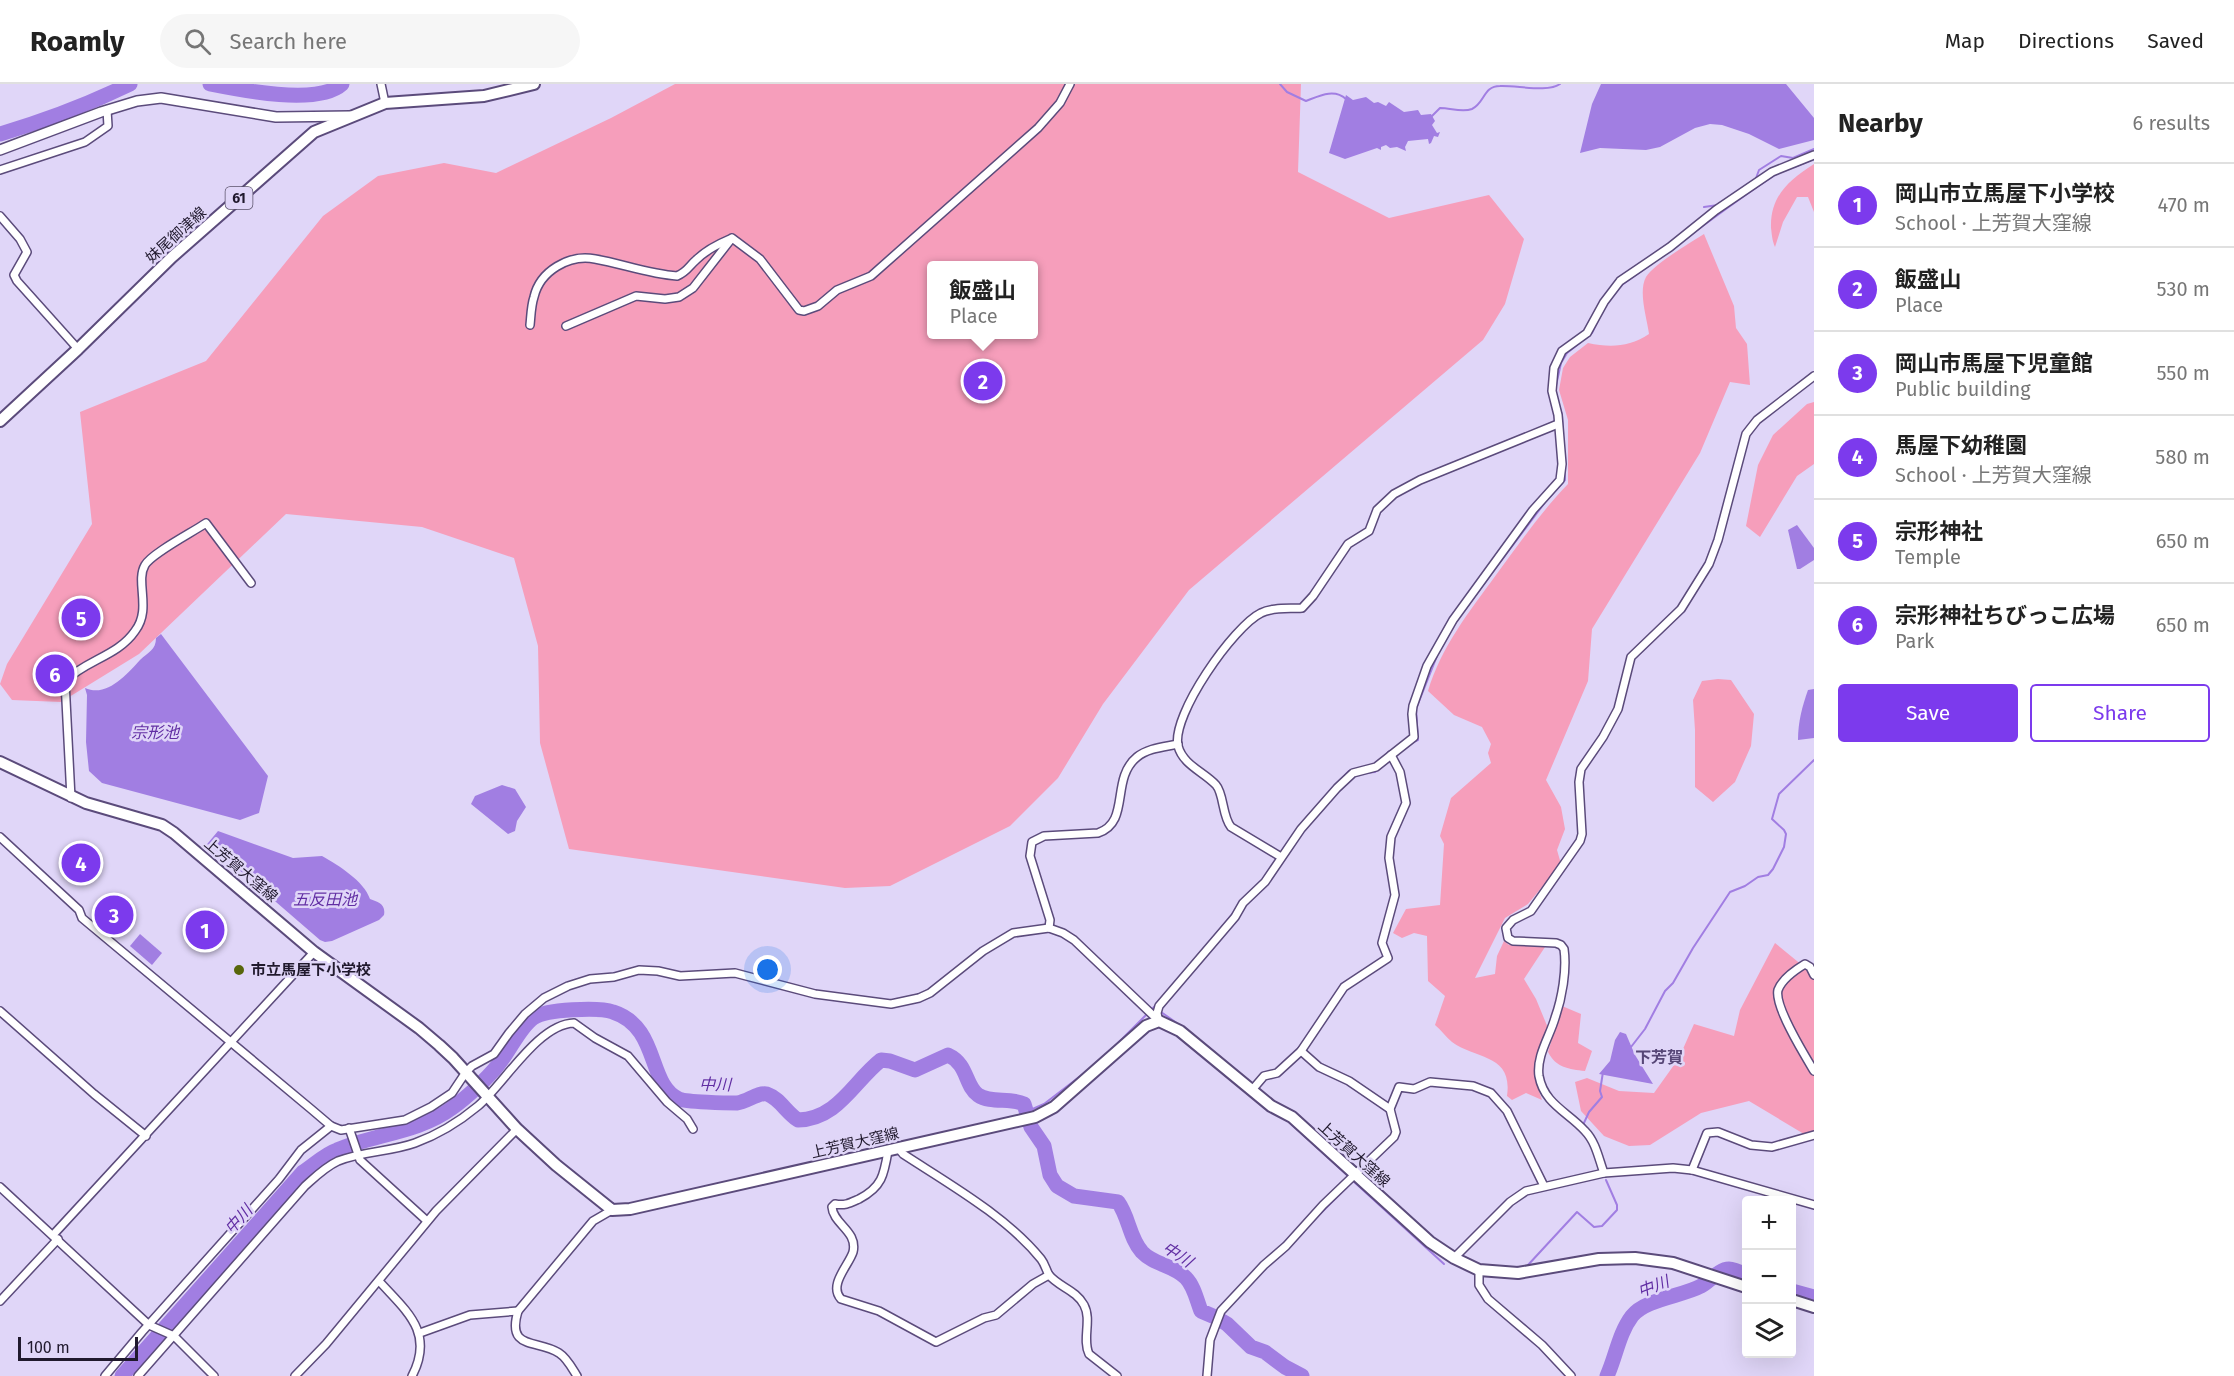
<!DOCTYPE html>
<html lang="en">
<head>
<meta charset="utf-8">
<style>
  :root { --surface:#fff; --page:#f6f6f6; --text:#222; --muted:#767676; --line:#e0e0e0; --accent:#7c3aed }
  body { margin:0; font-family:"Fira Sans","Noto Sans JP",sans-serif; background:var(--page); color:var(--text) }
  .controls { position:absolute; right:18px; bottom:18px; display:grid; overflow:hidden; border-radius:6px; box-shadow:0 6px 24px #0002 }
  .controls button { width:54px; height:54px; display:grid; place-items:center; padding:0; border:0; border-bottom:2px solid var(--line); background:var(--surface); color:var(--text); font:30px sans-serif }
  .scale { position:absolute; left:18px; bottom:15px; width:120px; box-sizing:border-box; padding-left:6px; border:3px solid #20192d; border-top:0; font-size:16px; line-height:21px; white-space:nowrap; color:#20192d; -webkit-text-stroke:4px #e0d6f8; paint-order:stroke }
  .you { position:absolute; left:768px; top:886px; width:21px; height:21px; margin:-15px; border:4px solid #fff; border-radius:50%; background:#1a73e8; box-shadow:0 0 0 9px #1a73e833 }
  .badge { display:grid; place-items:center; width:39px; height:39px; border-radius:50%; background:var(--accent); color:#fff; font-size:20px; font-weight:700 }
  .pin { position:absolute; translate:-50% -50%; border:3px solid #fff; box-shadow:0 2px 6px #0006 }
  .popup { position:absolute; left:927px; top:177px; width:111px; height:78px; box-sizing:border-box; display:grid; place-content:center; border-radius:6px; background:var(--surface); filter:drop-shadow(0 2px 4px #0005); font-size:20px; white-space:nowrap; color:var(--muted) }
  .popup b { font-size:22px; color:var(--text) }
  .popup::after { content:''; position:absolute; left:50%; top:100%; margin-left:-12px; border:12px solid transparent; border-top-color:var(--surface) }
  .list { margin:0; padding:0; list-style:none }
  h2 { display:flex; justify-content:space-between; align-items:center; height:78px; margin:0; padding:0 24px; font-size:26px }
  h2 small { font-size:20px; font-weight:400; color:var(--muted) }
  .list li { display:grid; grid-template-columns:39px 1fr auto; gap:18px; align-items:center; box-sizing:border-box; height:84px; padding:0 24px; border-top:2px solid var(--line) }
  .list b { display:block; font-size:22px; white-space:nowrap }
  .list p { margin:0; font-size:20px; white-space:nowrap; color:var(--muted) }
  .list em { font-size:20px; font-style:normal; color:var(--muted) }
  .actions { display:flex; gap:12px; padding:18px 24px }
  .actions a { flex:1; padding:14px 0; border:2px solid var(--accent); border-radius:6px; text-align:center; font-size:21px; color:var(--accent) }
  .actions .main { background:var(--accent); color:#fff }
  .icon { flex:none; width:33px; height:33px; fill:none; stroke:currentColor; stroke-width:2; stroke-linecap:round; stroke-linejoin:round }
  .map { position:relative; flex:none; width:1814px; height:1292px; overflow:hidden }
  header { display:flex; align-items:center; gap:36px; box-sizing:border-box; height:84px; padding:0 30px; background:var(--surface); border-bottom:2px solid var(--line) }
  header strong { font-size:28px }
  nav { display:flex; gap:33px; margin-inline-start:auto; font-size:21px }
  .search { width:420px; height:54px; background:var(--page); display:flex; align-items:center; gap:15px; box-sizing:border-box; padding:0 21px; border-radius:33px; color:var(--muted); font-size:22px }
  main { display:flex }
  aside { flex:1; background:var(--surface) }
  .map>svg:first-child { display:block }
  .green { fill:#f69ebb; fill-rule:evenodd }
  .water { fill:#a17ee2 }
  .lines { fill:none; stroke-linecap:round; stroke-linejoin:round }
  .stream { stroke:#a17ee2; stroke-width:2 }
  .river { stroke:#a17ee2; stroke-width:15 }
  .minor-casing { stroke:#5b4b7b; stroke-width:10 }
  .tertiary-casing { stroke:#5b4b7b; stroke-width:12 }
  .secondary-casing { stroke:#5b4b7b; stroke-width:14 }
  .primary-casing { stroke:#5b4b7b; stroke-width:14 }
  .minor { stroke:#fff; stroke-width:7 }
  .tertiary { stroke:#fff; stroke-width:9 }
  .secondary { stroke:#fff; stroke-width:10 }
  .primary { stroke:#fff; stroke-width:10 }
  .poi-dot { fill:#58660b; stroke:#e0d6f8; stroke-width:2 }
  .labels { text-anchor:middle; stroke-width:5; stroke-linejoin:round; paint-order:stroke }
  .shield { fill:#e0d6f8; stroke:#5a526a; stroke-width:1.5 }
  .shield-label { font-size:14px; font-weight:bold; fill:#20192d }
  .street-label { font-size:15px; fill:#20192d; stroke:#e0d6f8 }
  .poi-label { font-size:15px; font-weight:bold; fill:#20192d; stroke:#e0d6f8; text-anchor:start }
  .water-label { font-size:16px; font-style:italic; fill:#612ea3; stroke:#e0d6f8 }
  .neighbourhood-label { font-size:16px; font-weight:bold; fill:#574777; stroke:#e0d6f8 }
</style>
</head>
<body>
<header>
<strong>Roamly</strong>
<div class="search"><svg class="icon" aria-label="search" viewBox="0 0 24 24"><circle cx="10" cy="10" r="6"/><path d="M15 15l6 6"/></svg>Search here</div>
<nav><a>Map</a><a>Directions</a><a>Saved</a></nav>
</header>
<main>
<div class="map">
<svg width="1814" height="1292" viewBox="0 0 1814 1292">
  <rect width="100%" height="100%" fill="#e0d6f8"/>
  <g class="green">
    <path d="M675,0H1301L1298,88L1389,134L1489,111L1524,155L1505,220L1483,256L1189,506L1103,620L1058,694L1010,742L890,802L845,804L569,765L540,659L538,562L514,474L422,443L286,430L139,570L61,618L12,616L0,600L7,580L92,440L80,328L206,277L323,132L378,92L444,79L496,89L611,34ZM932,182H1034V250H932Z"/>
    <path d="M1814,80V128L1808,113H1797L1783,138L1775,163C1772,156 1772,151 1771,144C1770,112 1789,96 1814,80Z"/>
    <path d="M1704,150L1734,222L1736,244L1747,260L1750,301L1730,298L1700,369L1592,545L1588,597L1546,696L1561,723L1565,745L1557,766L1561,780L1528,820L1505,834L1475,894L1495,890L1497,872L1504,857L1509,861L1545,863L1524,895L1536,915L1548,944C1536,979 1530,980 1542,1016L1526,1009L1512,1016L1507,1012C1513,970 1477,976 1452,958C1446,953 1441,946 1435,941L1445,912L1428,897L1427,852L1414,849L1402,854L1393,849L1406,825L1440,821L1444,760L1440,752L1451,714L1491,679L1488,669L1491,660L1482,643L1454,631L1428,607C1441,563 1469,528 1496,491C1519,460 1541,428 1568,400V336L1559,306L1563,284L1570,273L1588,259C1611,264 1629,263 1649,250C1647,234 1638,208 1646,193C1654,180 1690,159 1704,150Z"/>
    <path d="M1814,318V380L1797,392L1760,453L1746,442L1758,381L1773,351L1807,320Z"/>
    <path d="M1718,595L1731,596L1754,630L1751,662L1735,698L1713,718L1695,703V646L1693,616L1702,597Z"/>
    <path d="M1775,859L1814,891V1056L1749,1017L1701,1029L1650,1061L1629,1062L1604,1052L1581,1027L1575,998L1587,994L1619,1007L1654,1009L1679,974L1694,940L1734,952L1740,926Z"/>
    <path d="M1562,922L1581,930L1578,959L1592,967L1585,987C1569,985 1556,984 1548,968Z"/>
  </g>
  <g class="water">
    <path d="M1601,0H1786L1814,34V56L1779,65L1749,50L1722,41L1710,40L1695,44L1660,63L1646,66L1600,64L1580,69L1592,20Z"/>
    <path d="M1346,11L1353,16L1366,13L1374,19L1378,18L1386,22L1389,18L1404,28L1418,26L1421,31L1431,30L1435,37L1432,41L1437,49L1440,48L1438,53L1434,52L1431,59L1429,60L1428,55L1408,57L1405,63L1406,67L1397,63L1390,64L1386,61L1381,63V66L1377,64L1345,75L1329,69Z"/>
    <path d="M1797,441L1814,464V476L1800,485H1797L1788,446Z"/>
    <path d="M161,550L268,692L259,729L240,736L102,699L89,687L86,658L87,611L85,604C107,614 127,590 140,576C148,568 156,566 156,554Z"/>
    <path d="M1814,605V654L1798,656C1798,638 1802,623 1808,606Z"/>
    <path d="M502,701L515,705L526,723L517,737L515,747L508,750L471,720L475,712Z"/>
    <path d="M218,747L293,774L322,772C338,781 364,797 370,815C378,818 386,820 384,831L379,836L332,857L325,858L320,856L216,766L209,760L203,765Z"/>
    <path d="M140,850L162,869L152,881L130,862Z"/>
    <path d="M1620,948L1626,950L1635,971L1653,1000L1599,990L1610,977L1615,956Z"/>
  </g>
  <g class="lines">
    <g class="stream">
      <path d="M1280,0L1287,8L1306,17C1319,12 1334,4 1346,15"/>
      <path d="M1430,34L1440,24C1451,24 1462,29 1472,25C1485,19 1483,2 1500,2C1516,1 1548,9 1560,0"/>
      <path d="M1794,83L1814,75"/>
      <path d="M1755,97L1759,86L1781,72L1793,74L1814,65"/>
      <path d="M1704,123L1718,121"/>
      <path d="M1618,205L1623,200C1675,164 1724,124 1778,89"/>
      <path d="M1555,306L1561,279L1567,269L1592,249L1600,232"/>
      <path d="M1464,526L1546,417L1565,396L1562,331L1557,315"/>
      <path d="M1411,659L1418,656L1416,625L1437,572"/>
      <path d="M1355,690L1375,688L1388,678"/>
      <path d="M1336,701L1349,687L1350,688"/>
      <path d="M1304,737L1328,710"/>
      <path d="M1218,848L1233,829"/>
      <path d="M1161,928L1181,942"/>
      <path d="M1631,963L1645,945L1665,907L1673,899L1693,864L1730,808L1745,802L1758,793L1768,791L1773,785L1784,763L1786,750L1784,746L1772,735L1779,710L1814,676"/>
      <path d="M1111,966L1156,921"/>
      <path d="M1267,1026L1278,1031"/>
      <path d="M1028,1027L1044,1020L1087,987"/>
      <path d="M1288,1037L1348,1092"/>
      <path d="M1583,1041L1589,1028L1602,1013L1600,1007L1603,988"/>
      <path d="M1592,1063L1596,1075"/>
      <path d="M1352,1096L1444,1180"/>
      <path d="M1313,1137L1347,1103"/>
      <path d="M1528,1181L1577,1128L1594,1143L1602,1142L1617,1126V1121L1606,1096"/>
    </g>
    <g class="river">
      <path d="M210,0C240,6 318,22 342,0"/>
      <path d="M0,50C44,37 89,20 130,0"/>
      <path d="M1792,1207L1814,1213"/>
      <path d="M122,1292L303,1088C314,1081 325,1070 337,1066C375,1050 418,1049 452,1024C466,1014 487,995 498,981C509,968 520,943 533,934C546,925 599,923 613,928C660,943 647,1001 679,1015C686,1018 727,1019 737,1019C747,1018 758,1008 767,1010C779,1014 787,1029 798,1036C838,1035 853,998 881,976L890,977L915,986L948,971C968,980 965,1002 978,1011C991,1020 1010,1013 1024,1020L1031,1043L1044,1062L1050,1091L1057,1102L1074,1112L1118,1118C1129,1133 1129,1153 1142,1168C1154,1181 1174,1181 1186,1194C1194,1202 1197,1217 1201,1227L1215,1233L1227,1240L1251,1263L1265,1268L1285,1283L1302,1292"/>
      <path d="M1607,1292C1616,1272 1619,1249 1632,1232C1645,1215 1683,1212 1701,1202C1709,1198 1719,1185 1729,1185C1734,1185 1742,1189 1746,1191"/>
    </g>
    <g class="minor-casing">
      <g id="minor">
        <path d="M381,0L385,19"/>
        <path d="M0,86L85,58L108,42L107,26"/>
        <path d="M0,132L20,155L27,168L14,191L17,197L78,265"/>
        <path d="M530,241C531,232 531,222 534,213C540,187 569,170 595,175C623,180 649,190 677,192C687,188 689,182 696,176C705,167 718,160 730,155"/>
        <path d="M566,242L636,212L665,215L679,213L693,204L732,154L760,175L799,226L804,227L818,222L837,206L871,192L1038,44L1060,19L1070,0"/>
        <path d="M71,714L65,597C86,576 118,572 135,547C152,525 135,498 145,481C152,469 193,448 206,439L251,499"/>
        <path d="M0,753L79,826L82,834L311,1025L331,1042L341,1046L405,1036L431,1023L452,1009L466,988L472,982L494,970L509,949L525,930L544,914L568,902L590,895L614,893L639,886L658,887L680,892L735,889L815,910L891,920L919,914L930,909L983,867L1013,849L1049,844L1063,849L1074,856L1159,937"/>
        <path d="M1281,773L1231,743C1222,732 1224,710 1216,701C1204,688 1183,681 1178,662C1171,631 1234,542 1261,529C1272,523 1289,525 1302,524L1313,512L1348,460L1369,447L1377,426L1394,410L1420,396L1558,340"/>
        <path d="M1049,844L1050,836L1030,772L1032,758L1044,752L1098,749C1131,738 1110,695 1137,673C1148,664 1164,663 1178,660"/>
        <path d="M1814,891L1810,883L1805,880C1795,886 1782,895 1778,906C1774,922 1805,972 1814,987"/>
        <path d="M0,927L94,1010L146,1052"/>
        <path d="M1158,934L1157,929L1159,922L1235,833L1243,819L1265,798L1301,745L1337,704L1353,689L1376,683L1414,653L1412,630L1413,622L1427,582L1453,536L1533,426L1560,396L1562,380L1558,331L1552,307L1554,284L1562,267L1587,249L1604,218L1620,197L1670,163L1716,126L1772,88L1814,71"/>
        <path d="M1301,967L1319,983L1349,997L1390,1025"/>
        <path d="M1252,1006L1264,992L1277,989L1301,967L1344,903L1388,874L1382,859L1395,811L1389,774L1391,753L1406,719L1400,688L1391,671"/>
        <path d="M349,1044L360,1076L427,1137"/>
        <path d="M899,1065L903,1070C949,1100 1006,1132 1041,1175C1045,1180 1046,1186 1049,1191C1059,1203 1076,1206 1084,1221C1092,1236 1082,1255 1089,1270L1117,1292"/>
        <path d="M888,1067C884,1091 882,1103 859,1115C850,1119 845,1122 835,1120L832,1123C833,1140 858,1147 853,1168C849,1181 828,1201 841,1215L879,1227L936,1258L984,1234L996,1231L1033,1200L1049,1191"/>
        <path d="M1692,1086L1707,1049L1718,1048L1751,1061L1772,1063L1814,1051"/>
        <path d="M1604,1089C1599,1076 1596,1058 1585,1047C1568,1028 1544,1020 1539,992C1536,972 1550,952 1555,934C1562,914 1567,886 1564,865L1561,861L1556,859L1513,857L1508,854L1506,844L1513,836L1531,827L1580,757L1582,750L1579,698L1581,685L1603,653L1618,625L1631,573L1681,525L1709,480L1718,456L1746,350L1757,336L1814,292"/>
        <path d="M0,1103L149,1241L174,1252L214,1292"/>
        <path d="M53,1151L314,868"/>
        <path d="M1454,1174L1510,1118L1526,1107L1604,1089L1673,1084L1692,1086L1814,1121"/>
        <path d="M1479,1186V1201L1488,1215L1542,1261L1571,1292"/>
        <path d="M379,1197C406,1227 435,1248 412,1292"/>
        <path d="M0,1217L58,1155"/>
        <path d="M420,1249L470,1231L518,1227"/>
        <path d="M105,1292L142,1248L279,1095L301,1066L331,1042"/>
        <path d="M138,1292L305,1102C315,1093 325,1083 338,1077C363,1067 390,1068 415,1059C437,1051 460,1037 478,1022C504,1000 538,940 574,939L595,954L628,972L667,1018L687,1035L693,1045"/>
        <path d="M295,1292L326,1260L436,1127L517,1045"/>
        <path d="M577,1292C572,1284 567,1274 559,1269C538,1255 506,1267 518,1227L593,1137L612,1126"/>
        <path d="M1207,1292L1210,1256L1221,1227L1264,1181L1286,1162L1323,1121L1394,1053L1396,1048L1390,1025L1399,1003L1414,1005L1430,998L1473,1002L1491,1009L1507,1027L1544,1102"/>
      </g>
    </g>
    <g class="tertiary-casing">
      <path id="tertiary" d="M0,66L101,28L137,17L161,14L276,33L350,32"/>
    </g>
    <g class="secondary-casing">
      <g id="secondary">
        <path d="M0,678L86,719L162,741L174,749L314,868L419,944L439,961L453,974L517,1045L556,1081L612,1126L630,1125L1035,1033L1054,1023L1146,942L1159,937L1180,947L1271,1022L1292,1033L1430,1158L1454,1174L1479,1186L1518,1189L1599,1175L1635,1174L1673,1179L1746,1203"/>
        <path d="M1792,1216L1814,1223"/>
      </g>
    </g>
    <g class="primary-casing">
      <path id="primary" d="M0,337L78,265L172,173L314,48L385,19L484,12L534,0"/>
    </g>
    <use href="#minor" class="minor"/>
    <use href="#tertiary" class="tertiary"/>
    <use href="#secondary" class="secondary"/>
    <use href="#primary" class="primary"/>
  </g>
  <circle class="poi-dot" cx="239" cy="886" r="6"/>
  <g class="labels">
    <rect class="shield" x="225.5" y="103" width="27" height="22" rx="4.5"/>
    <g class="shield-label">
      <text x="239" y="119">61</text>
    </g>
    <g class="street-label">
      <text transform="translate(176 151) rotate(-42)" y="5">妹尾御津線</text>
      <text transform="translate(241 786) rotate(40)" y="5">上芳賀大窪線</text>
      <text transform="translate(855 1059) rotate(-13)" y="5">上芳賀大窪線</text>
      <text transform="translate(1354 1070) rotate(42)" y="5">上芳賀大窪線</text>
    </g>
    <g class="poi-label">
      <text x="251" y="891">市立馬屋下小学校</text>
    </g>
    <g class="water-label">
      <text x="155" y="654">宗形池</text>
      <text x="325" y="821">五反田池</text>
      <text transform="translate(715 1000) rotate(1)" y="6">中川</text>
      <text transform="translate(238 1135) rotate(-48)" y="6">中川</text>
      <text transform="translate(1178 1170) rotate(33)" y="6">中川</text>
      <text transform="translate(1653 1202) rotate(-21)" y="6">中川</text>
    </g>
    <g class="neighbourhood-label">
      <text x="1659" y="979">下芳賀</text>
    </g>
  </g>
</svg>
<div class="controls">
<button>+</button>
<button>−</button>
<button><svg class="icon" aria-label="layers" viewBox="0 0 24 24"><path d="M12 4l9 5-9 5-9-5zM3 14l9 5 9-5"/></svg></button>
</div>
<div class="scale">100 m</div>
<div class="you"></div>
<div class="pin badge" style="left:205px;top:846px">1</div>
<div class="pin badge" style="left:983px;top:297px">2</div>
<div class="popup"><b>飯盛山</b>Place</div>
<div class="pin badge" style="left:114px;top:831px">3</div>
<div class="pin badge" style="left:81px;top:779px">4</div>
<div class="pin badge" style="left:81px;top:534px">5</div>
<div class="pin badge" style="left:55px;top:590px">6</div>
</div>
<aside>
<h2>Nearby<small>6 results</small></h2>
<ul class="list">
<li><span class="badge">1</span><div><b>岡山市立馬屋下小学校</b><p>School · 上芳賀大窪線</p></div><em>470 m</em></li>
<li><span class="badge">2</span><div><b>飯盛山</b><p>Place</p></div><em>530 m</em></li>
<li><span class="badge">3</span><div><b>岡山市馬屋下児童館</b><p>Public building</p></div><em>550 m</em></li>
<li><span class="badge">4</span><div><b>馬屋下幼稚園</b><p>School · 上芳賀大窪線</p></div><em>580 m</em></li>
<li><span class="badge">5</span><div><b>宗形神社</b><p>Temple</p></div><em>650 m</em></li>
<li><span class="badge">6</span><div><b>宗形神社ちびっこ広場</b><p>Park</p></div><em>650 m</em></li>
</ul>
<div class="actions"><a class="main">Save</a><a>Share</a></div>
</aside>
</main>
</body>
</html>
